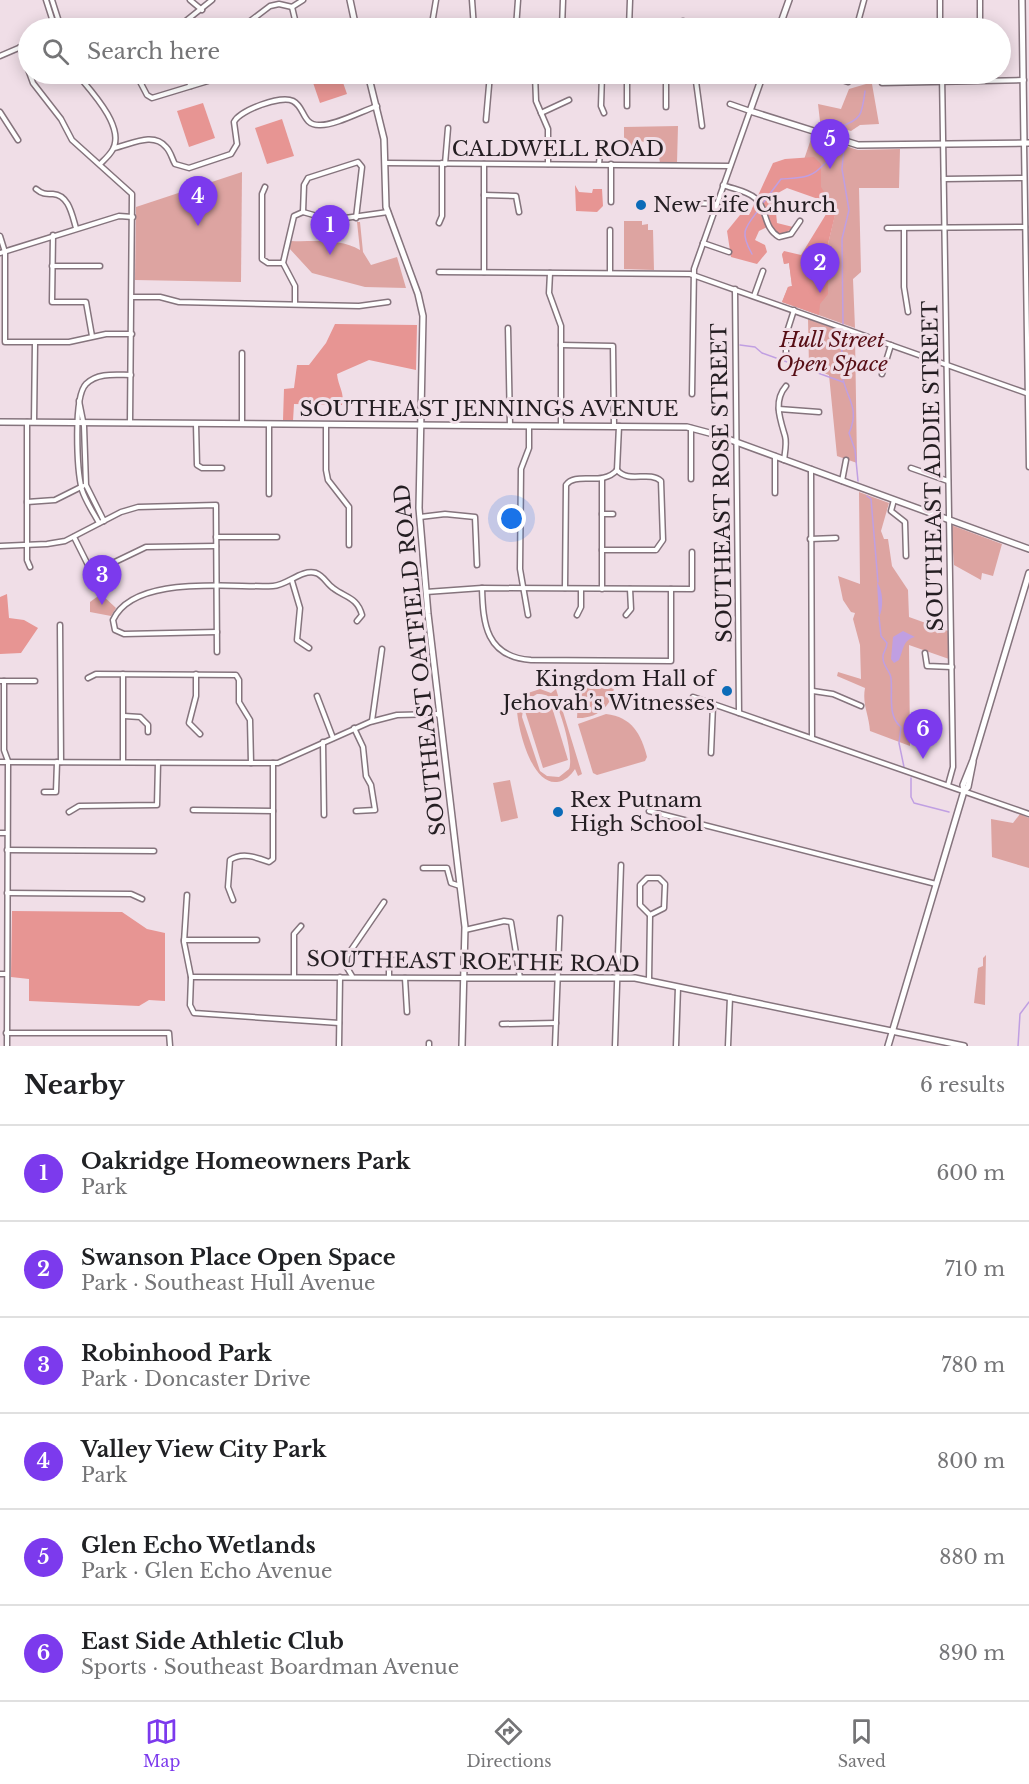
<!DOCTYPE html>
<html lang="en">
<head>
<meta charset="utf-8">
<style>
  :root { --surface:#fff; --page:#f6f6f6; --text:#202124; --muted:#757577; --line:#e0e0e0; --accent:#7c3aed }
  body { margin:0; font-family:"Libre Baskerville",serif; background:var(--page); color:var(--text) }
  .you { position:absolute; left:512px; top:519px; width:21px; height:21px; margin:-15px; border:4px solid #fff; border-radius:50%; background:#1a73e8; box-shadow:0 0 0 9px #1a73e833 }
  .badge { display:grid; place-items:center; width:39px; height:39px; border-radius:50%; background:var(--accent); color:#fff; font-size:20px; font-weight:700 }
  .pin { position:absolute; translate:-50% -50px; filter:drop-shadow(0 2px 3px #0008) }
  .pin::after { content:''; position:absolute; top:32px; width:21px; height:18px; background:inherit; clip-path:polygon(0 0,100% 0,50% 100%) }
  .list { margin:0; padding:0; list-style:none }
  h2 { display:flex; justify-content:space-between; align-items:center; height:78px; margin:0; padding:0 24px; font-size:26px }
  h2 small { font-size:20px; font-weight:400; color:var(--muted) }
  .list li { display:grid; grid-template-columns:39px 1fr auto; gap:18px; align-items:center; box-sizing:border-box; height:96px; padding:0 24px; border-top:2px solid var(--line) }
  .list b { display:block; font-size:22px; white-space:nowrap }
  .list p { margin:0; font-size:20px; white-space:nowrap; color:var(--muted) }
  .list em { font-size:20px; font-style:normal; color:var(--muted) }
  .icon { flex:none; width:33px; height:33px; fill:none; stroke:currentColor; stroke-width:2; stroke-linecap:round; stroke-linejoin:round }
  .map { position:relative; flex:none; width:1029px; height:1046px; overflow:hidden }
  .search { position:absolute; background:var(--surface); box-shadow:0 3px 15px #0003; left:18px; right:18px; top:18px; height:66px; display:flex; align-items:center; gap:15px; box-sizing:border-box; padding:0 21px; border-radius:33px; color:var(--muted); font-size:22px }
  .sheet { height:654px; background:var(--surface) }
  nav { display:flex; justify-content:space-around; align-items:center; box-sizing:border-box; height:84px; border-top:2px solid var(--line); background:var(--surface); font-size:16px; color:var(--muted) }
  nav a { display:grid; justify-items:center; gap:3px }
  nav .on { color:var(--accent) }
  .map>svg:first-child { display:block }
  .green { fill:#dda4a1; fill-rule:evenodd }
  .forest { fill:#e79593 }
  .water { fill:#c09fe2 }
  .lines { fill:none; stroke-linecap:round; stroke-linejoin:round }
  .stream { stroke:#c09fe2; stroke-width:1.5 }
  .street-casing { stroke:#85747d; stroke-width:7 }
  .secondary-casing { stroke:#85747d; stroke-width:8 }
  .primary-casing { stroke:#85747d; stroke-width:8 }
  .street { stroke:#fff; stroke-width:4 }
  .secondary { stroke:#fff; stroke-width:5 }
  .primary { stroke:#fff; stroke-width:5 }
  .poi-dot { fill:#0b6bb8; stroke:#f0dee7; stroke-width:2 }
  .labels { text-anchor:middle; stroke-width:6; stroke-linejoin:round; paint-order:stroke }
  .street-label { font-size:21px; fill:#241e22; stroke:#f0dee7 }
  .poi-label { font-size:21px; fill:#241e22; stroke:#f0dee7; text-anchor:start }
  .park-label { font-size:21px; font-style:italic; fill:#570e15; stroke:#f0dee7 }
</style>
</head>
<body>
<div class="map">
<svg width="1029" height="1046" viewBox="0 0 1029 1046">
  <rect width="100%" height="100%" fill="#f0dee7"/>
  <g class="green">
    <path d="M866,84H872L879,124L860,125L851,131L844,129L840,136L821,130L818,104L841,109L849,89Z"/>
    <path d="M678,126L677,163H660L657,143L637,141L633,147L624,144V127Z"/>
    <path d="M812,136L858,150L900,149L899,188H859L861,272L853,279L855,328L782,302L788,287L792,286L789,263L784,264L782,254L826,269L828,244L836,210L827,199L794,189Z"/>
    <path d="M242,172L241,282L135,280L136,207Z"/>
    <path d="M624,221H642V225L648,224V230H653L654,270L624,269Z"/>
    <path d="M357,222H360L363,252L371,265L397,257L406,288L365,287L312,273L289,248L291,241C313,242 340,238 360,250Z"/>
    <path d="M808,319L855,336L857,463L837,456L829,375L809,367Z"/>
    <path d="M859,492L889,503L881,531L884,539H888L892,566L908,590L909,617L948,631L949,659L909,645L910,746L870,731C869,715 862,704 865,688L837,676L838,672L861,679L860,645L853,619L855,613L851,612L843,600L838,576L860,584Z"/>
    <path d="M951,525L1002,544L993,576L982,573L981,580L954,565Z"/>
    <path d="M101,594L116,608L111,616L90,612V602Z"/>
    <path d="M579,682H614C615,704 598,719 577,718Z"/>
    <path d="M540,689L551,693L556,689L582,774L578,776L575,769C571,775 565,781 557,782C532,785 518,730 517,710L525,694ZM537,694C544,694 549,695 554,701C562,712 574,758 569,769L559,777L547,776L540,771L522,717L524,702Z"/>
    <path d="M551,704L568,760L543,768L525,711Z"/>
    <path d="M606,714C632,717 641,734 647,757L645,761L597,775L593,773L578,724Z"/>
    <path d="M510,780L518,818L501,822L493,783Z"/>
    <path d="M1020,814L1029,818V868L992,857L991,819L1013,823Z"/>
    <path d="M986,955L985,1005L974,1003L978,968L983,966V958Z"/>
  </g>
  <g class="forest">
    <path d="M310,74H340L347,94L320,103Z"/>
    <path d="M203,103L215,138L189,147L177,111Z"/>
    <path d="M282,119L294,156L267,164L255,128Z"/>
    <path d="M814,157L821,164V187L836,211L828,244V294L820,304L819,315L782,302L788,287L792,286L789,263L784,264L782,254L784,251L801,255L828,211L821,200L787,188L778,193L775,202L777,223L793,227L786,233L778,234L771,225L759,231L755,240L765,245L767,252L757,264L731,257L727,231L740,215H749L773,163L785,159Z"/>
    <path d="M575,185L579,192L592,193L593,189H602L603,206L597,212L576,211Z"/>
    <path d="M335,324L417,325L416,370L369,360L337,374C338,386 345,393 342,405L294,404L293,421L283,420L284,389L294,388L297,365H309L326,343Z"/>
    <path d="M7,594L9,618L24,620L38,628L21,653L0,654V597Z"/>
    <path d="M12,911L122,912L147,929L165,933V1001L149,1000L139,1006L29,1001V979L11,977Z"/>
  </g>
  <g class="water">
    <path d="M877,582C883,590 884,608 879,617Z"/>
    <path d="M903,631L915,637C903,640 904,648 899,660L894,663L891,659L893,637Z"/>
  </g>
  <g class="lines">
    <g class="stream">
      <path d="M836,133L839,127C862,120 862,114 865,91"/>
      <path d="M763,203L781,179C794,178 809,179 819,169C828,161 831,156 842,150"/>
      <path d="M752,254C739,231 745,228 760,208"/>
      <path d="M843,324L842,239L849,210L842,169L844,147"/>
      <path d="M843,330C842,344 841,360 842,374C845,397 861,407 849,433L855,450L858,481"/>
      <path d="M740,345L755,347L762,353L843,382"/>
      <path d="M867,496L871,499L878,582"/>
      <path d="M879,617L881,636L887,643C887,649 883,652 883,656C882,666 890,670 891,678C893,694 887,716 901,727L899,743L904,767"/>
      <path d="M911,778V797L914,803L949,812"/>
      <path d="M1018,1046L1020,1014L1029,1002"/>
    </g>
    <g class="street-casing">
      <g id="street">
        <path d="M46,0L55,28"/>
        <path d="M52,0L61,28"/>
        <path d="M190,0L202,10"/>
        <path d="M472,0L474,28"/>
        <path d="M864,0L858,22L860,27L867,28"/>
        <path d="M940,0V28"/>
        <path d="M292,7L297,28"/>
        <path d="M433,18L436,0"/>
        <path d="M733,22L780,24"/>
        <path d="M145,23L159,28"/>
        <path d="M78,28L90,25L93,28"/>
        <path d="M177,28L212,0"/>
        <path d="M241,28L270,6L279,4L292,7L303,0"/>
        <path d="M516,28L518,0"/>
        <path d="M562,28L563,0"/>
        <path d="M629,28L630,0"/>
        <path d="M683,28V21"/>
        <path d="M980,28V0"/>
        <path d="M20,47L33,83L61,119L72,140L132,194L130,423"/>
        <path d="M0,56L28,44"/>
        <path d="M77,74C90,90 125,126 113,149C110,155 104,160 100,164"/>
        <path d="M136,74L147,95L152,98L208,81L217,74"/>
        <path d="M184,74L191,86"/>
        <path d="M535,74L536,101L548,129V164"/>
        <path d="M602,74L601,106L604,113"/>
        <path d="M695,74L702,126"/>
        <path d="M823,74L848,82"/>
        <path d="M942,74L953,767L948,785"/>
        <path d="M882,83L1024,80"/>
        <path d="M627,106V74"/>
        <path d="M666,107V74"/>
        <path d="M0,112L18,140"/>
        <path d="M541,113L569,100"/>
        <path d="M486,120L490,74"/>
        <path d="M1024,143L1029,467"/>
        <path d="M114,148C130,145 153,131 166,147C171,152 172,159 175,164L189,168L231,154L237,144L234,122C240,110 281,95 293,101C305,107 302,125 319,125C334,126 362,111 377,106"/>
        <path d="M386,163L730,166"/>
        <path d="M445,164L448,128"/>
        <path d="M599,164L601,142"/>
        <path d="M611,164V202"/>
        <path d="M944,179L1024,178"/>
        <path d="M723,185C733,189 747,191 755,198C768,209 763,228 779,237L791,234L800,221"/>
        <path d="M265,187L262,194V259L268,263H283"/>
        <path d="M36,189C42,194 45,194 53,194C69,195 72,215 76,228"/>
        <path d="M484,195L516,196L519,212"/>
        <path d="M693,203L717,204"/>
        <path d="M303,212L304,185L308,178L358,162L362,167L356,218"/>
        <path d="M439,223L442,216V163"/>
        <path d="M887,228L1025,227"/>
        <path d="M904,229V287L908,312"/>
        <path d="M610,230V272"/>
        <path d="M53,235L52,302H86L92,336"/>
        <path d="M0,236L5,252V342H69L106,334H132"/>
        <path d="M703,243L729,252"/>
        <path d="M0,253L119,216L133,217"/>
        <path d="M52,266H100"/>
        <path d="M439,272L690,274L1029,394"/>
        <path d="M484,272V164"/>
        <path d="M550,273L549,293L561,326V425"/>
        <path d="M735,289L739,713"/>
        <path d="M754,296L763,271"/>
        <path d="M132,297H160L179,302L359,306L388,302"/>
        <path d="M295,304V286L283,263L294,216L303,212L331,220L388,212"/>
        <path d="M508,328L510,426"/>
        <path d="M561,345L613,346L614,426"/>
        <path d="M786,352V335L794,310"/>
        <path d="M882,374L891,345"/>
        <path d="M692,394L694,269L750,111L730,104"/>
        <path d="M79,401L84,426L86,485L104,521"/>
        <path d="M779,409L819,412"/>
        <path d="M27,422V560L30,567"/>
        <path d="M34,422L35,343"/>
        <path d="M242,423V353"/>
        <path d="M196,424L197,465L202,468H222"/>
        <path d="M269,424V494"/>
        <path d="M326,425V470L328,480L349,507V545"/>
        <path d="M784,460C785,452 787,443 785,436C780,419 773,401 786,386"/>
        <path d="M911,468L948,481"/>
        <path d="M811,469L812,738"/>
        <path d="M617,470L619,426"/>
        <path d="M691,479V428"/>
        <path d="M842,481L846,460"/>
        <path d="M775,493V456"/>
        <path d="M894,500L891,511L905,522L906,556"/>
        <path d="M27,502L55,500L83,486"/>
        <path d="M602,514H613"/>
        <path d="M420,517L445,514L475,517L477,565"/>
        <path d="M99,523C93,512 86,502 82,490C77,471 73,397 86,384C98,372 117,375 131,375"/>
        <path d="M74,537L92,573L146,547L216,546"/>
        <path d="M216,537H277"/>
        <path d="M810,539L836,538"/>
        <path d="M0,546L47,544L65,541L121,512L138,507L216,505L217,652"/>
        <path d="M602,550H656L663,540L661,481C649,470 629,484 617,470"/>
        <path d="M292,581L300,608L297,640L309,648"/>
        <path d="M482,588C483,624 486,657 531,660L671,661V589"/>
        <path d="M565,588L566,485C576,471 602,487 617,470"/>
        <path d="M602,589V479"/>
        <path d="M426,592L482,588L692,589V552"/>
        <path d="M528,615L520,569L521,469L529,448V426"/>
        <path d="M577,615L581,607V589"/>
        <path d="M626,615L631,609L630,589"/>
        <path d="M60,625L61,762"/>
        <path d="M217,632L124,634L115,630L113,620C134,574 231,588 273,586C288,585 301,569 316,573C324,576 327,584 333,588C346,598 357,597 362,615L357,621"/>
        <path d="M925,653L927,666L952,667"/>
        <path d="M123,674V762"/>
        <path d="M196,674V696L189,723L200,734"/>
        <path d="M88,678L96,674L236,675L239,680V702L250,720L251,763"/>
        <path d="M0,681H35"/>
        <path d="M4,681V750L8,761L7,1046"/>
        <path d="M813,691L833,694L861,706"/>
        <path d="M317,696L333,738"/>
        <path d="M693,697L1029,814"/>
        <path d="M124,716L140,717L148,725V732"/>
        <path d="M372,721L382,649"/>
        <path d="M354,728L363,747L366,776L371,785L375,810L356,811"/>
        <path d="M323,742L324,815"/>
        <path d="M711,753L713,705"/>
        <path d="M0,762L278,763L370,722L397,715L438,714L440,717"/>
        <path d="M44,792H56L57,762"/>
        <path d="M193,810L273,811"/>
        <path d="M649,811L936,884"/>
        <path d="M69,812L79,806L157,805L158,763"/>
        <path d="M0,833H7"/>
        <path d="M7,850L154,851"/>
        <path d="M423,868H447L451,883L460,886"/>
        <path d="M647,878H659L665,884L664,908L650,915L640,905V885Z"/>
        <path d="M7,893L131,894L142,899"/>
        <path d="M187,895L184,942L191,977L190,1005L194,1013L339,1023"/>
        <path d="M233,900L228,887L230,860C242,852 256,857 269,862L273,859V763"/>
        <path d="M465,930L504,921L511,922L520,978"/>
        <path d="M184,940H257"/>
        <path d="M379,954L403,955"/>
        <path d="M0,974H6"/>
        <path d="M294,976V934L301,926"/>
        <path d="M352,976L346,966L347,956L384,902"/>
        <path d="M191,977L463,978"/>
        <path d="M389,977V955"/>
        <path d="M405,978L407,1012"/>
        <path d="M649,980L650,915"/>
        <path d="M502,1024L556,1023"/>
        <path d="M6,1033H169L170,1046"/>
        <path d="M339,1046L340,977"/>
        <path d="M429,1046V1043"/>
        <path d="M555,1046L560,918"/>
        <path d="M615,1046L621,865"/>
        <path d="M676,1046L678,987"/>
        <path d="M728,1046L730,997"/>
      </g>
    </g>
    <g class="secondary-casing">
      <g id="secondary">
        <path d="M350,0L356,28"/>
        <path d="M1022,0L1024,143"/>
        <path d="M779,28L789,0"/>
        <path d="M368,74L384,139L386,207L418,294L423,316L419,508L428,614L465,927L462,1046"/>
        <path d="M763,74L750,111L858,145L1029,143"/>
        <path d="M0,422L687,427L717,435L1029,549"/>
        <path d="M464,978H635L964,1046"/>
      </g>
    </g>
    <g class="primary-casing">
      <g id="primary">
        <path d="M964,791L968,787L973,762"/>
        <path d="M888,1046L964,791L963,785L973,760L1029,573"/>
      </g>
    </g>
    <use href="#street" class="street"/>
    <use href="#secondary" class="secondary"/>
    <use href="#primary" class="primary"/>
  </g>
  <g class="poi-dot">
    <circle cx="641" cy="205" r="6"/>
    <circle cx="727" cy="691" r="6"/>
    <circle cx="558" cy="812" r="6"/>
  </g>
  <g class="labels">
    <g class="street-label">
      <text x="558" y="156">CALDWELL ROAD</text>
      <text x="489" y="416">SOUTHEAST JENNINGS AVENUE</text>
      <text transform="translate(933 466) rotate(-91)" y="7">SOUTHEAST ADDIE STREET</text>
      <text transform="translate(722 483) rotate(-91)" y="7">SOUTHEAST ROSE STREET</text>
      <text transform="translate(420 660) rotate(-96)" y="7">SOUTHEAST OATFIELD ROAD</text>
      <text transform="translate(473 962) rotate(1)" y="7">SOUTHEAST ROETHE ROAD</text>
    </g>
    <g class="poi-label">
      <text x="653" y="212">New Life Church</text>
      <text x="715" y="686" text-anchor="end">Kingdom Hall of<tspan x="715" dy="24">Jehovah’s Witnesses</tspan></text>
      <text x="570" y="807">Rex Putnam<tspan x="570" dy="24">High School</tspan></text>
    </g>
    <g class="park-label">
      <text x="832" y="347">Hull Street<tspan x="832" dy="24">Open Space</tspan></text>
    </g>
  </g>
</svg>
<div class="you"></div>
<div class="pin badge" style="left:330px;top:255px">1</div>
<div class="pin badge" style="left:820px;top:293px">2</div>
<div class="pin badge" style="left:102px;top:605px">3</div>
<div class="pin badge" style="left:198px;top:226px">4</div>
<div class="pin badge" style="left:830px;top:169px">5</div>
<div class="pin badge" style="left:923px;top:759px">6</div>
<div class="search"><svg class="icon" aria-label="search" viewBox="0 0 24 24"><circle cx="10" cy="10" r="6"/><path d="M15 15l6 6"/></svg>Search here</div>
</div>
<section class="sheet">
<h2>Nearby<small>6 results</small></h2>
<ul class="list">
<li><span class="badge">1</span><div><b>Oakridge Homeowners Park</b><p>Park</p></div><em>600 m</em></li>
<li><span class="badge">2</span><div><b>Swanson Place Open Space</b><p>Park · Southeast Hull Avenue</p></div><em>710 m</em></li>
<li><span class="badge">3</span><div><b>Robinhood Park</b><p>Park · Doncaster Drive</p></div><em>780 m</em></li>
<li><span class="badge">4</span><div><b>Valley View City Park</b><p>Park</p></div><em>800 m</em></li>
<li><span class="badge">5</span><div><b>Glen Echo Wetlands</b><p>Park · Glen Echo Avenue</p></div><em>880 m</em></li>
<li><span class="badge">6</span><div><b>East Side Athletic Club</b><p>Sports · Southeast Boardman Avenue</p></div><em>890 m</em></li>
</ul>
</section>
<nav>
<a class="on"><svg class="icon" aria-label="map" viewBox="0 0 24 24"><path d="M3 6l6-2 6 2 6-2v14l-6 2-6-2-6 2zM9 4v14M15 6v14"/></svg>Map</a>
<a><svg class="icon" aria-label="directions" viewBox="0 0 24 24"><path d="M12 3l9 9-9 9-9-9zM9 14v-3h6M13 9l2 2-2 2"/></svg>Directions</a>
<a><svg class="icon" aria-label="saved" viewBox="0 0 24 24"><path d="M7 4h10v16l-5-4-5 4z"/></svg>Saved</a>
</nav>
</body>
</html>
